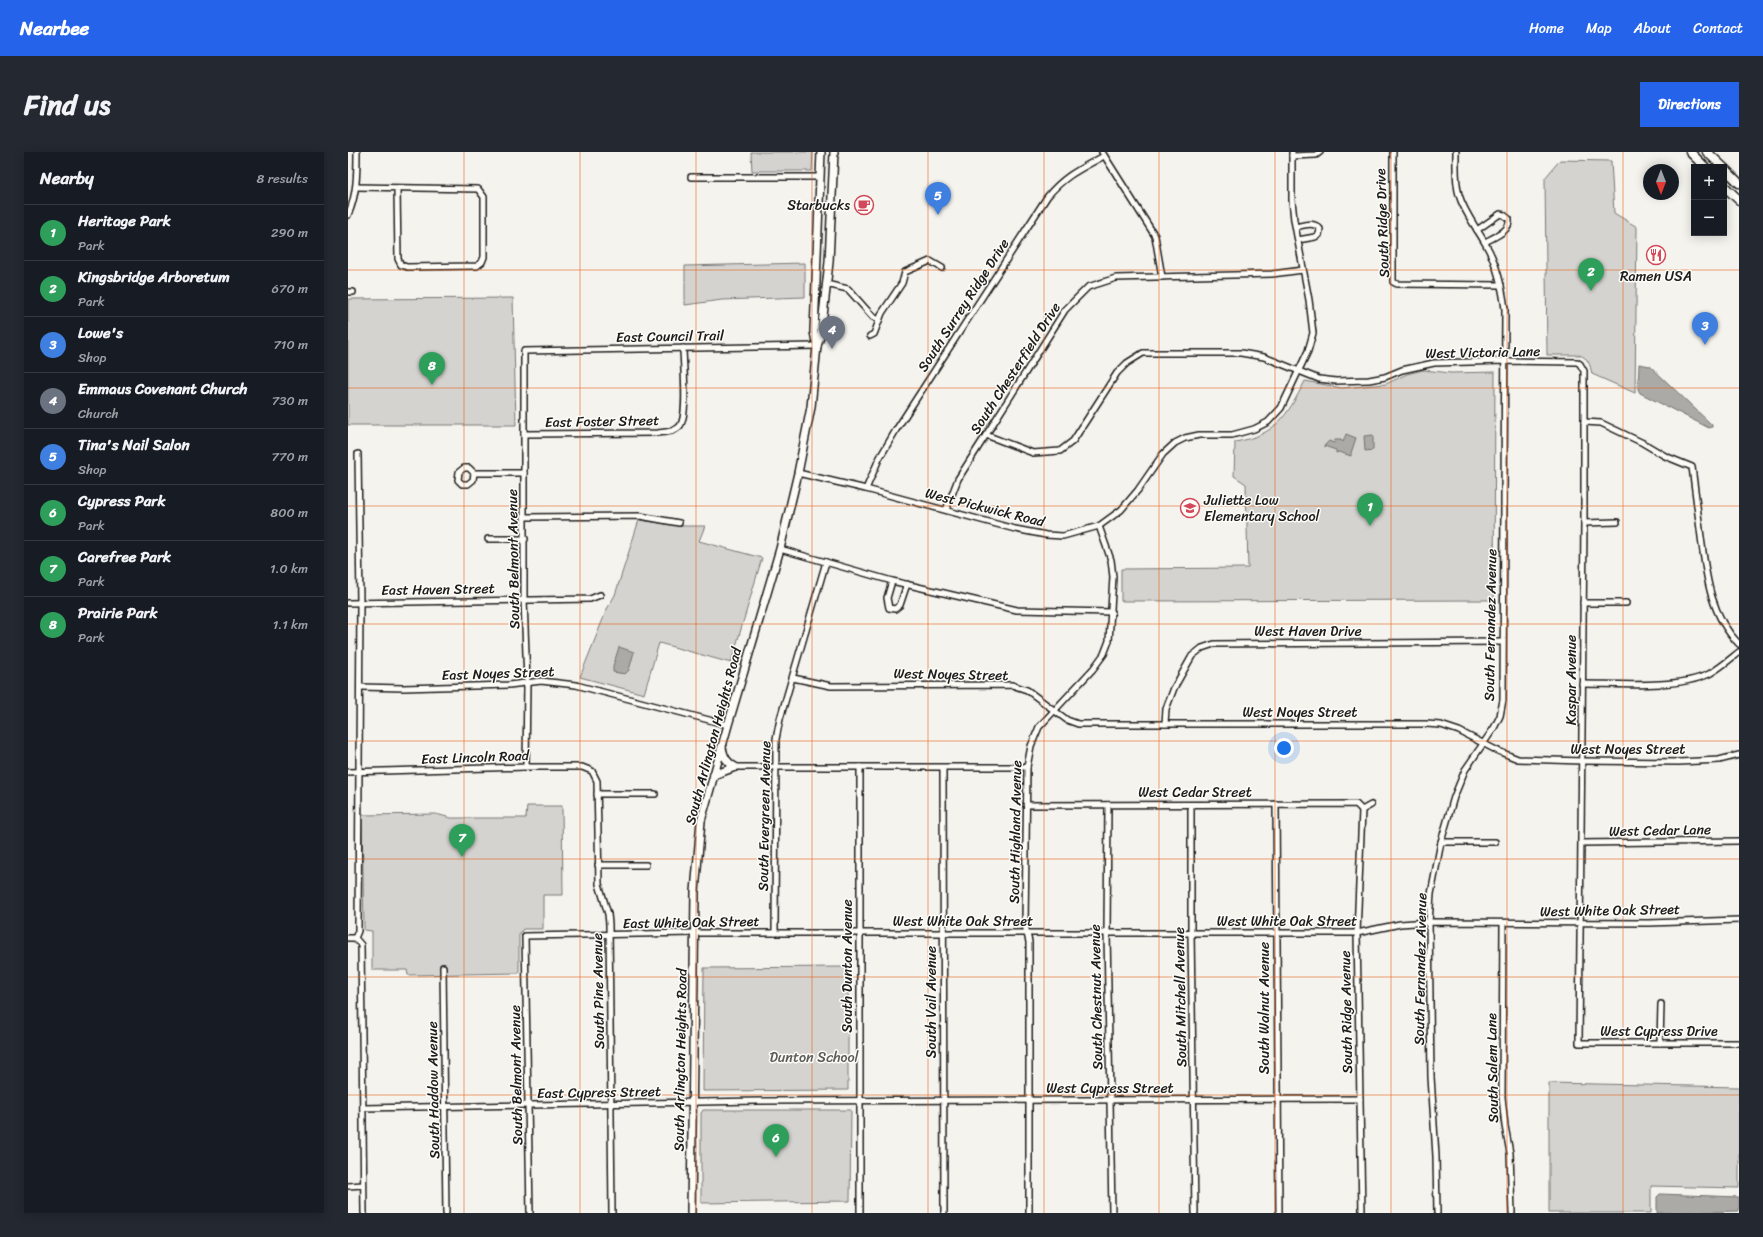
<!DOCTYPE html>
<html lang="en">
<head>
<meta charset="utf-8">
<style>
  :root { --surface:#171b24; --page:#242831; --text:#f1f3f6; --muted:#9ea1a6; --line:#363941; --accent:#2563eb }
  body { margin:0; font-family:Sriracha,sans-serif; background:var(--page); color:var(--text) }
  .controls { position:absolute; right:12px; top:12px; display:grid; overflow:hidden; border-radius:0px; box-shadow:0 2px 10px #0003 }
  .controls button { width:36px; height:36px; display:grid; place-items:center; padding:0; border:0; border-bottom:1px solid var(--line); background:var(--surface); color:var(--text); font:20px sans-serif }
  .compass { position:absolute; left:1295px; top:12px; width:36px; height:36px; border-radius:50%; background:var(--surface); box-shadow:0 2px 10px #0003; rotate:180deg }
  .you { position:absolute; left:936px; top:596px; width:14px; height:14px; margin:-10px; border:3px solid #fff; border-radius:50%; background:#1a73e8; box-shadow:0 0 0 6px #1a73e833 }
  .badge { display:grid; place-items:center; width:26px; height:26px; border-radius:50%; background:var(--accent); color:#fff; font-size:13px; font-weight:700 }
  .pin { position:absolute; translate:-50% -33px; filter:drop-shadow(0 1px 2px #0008) }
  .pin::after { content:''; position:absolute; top:21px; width:14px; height:12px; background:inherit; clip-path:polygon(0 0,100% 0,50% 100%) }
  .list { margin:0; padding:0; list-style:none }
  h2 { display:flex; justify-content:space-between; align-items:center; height:52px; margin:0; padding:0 16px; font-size:17px }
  h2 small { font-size:13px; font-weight:400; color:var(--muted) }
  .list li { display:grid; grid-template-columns:26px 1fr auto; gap:12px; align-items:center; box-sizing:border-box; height:56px; padding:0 16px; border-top:1px solid var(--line) }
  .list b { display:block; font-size:15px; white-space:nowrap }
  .list p { margin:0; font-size:13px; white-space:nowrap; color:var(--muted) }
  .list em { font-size:13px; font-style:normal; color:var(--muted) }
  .map { position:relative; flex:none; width:1391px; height:1061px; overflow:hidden; border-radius:0px }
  header { display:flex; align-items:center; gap:24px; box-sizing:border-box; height:56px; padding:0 20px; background:var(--accent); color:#fff }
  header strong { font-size:19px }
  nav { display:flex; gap:22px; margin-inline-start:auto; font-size:14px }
  .intro { display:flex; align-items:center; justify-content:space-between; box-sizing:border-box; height:96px; padding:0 24px }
  h1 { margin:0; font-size:28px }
  .button { padding:10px 18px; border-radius:0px; background:var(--accent); color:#fff; font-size:14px; font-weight:700 }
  main { display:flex; gap:24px; padding:0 24px }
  aside { flex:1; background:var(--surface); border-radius:0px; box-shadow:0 2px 10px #0003 }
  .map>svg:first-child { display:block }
  .green { fill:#d4d3cf; stroke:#787876 }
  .water { fill:#abaaa6; stroke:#72716f }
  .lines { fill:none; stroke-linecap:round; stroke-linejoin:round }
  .minor-casing { stroke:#1c1c1c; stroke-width:8 }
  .secondary-casing { stroke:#1c1c1c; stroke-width:10 }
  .primary-casing { stroke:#1c1c1c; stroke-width:11 }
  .minor { stroke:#fdfcf7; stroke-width:5 }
  .secondary { stroke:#fdfcf7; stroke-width:7 }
  .primary { stroke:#fdfcf7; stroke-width:8 }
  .grid { fill:none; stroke:#e8590c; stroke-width:1; stroke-opacity:0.55 }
  .labels { text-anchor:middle; stroke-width:3; stroke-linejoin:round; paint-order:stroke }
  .poi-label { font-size:14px; fill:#1c1c1c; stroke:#fdfcf7; text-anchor:end }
  .street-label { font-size:14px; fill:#1c1c1c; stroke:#fdfcf7 }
  .park-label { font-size:14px; fill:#5c5c5b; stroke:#fdfcf7 }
</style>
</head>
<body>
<header>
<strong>Nearbee</strong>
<nav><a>Home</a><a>Map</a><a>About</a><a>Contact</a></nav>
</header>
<div class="intro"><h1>Find us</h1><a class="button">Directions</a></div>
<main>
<aside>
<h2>Nearby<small>8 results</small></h2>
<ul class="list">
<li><span class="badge" style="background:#2e9e5b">1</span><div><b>Heritage Park</b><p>Park</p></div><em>290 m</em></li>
<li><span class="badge" style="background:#2e9e5b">2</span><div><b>Kingsbridge Arboretum</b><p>Park</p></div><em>670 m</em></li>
<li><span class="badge" style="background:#3f7fe0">3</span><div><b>Lowe's</b><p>Shop</p></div><em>710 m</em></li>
<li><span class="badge" style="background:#6b7280">4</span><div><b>Emmaus Covenant Church</b><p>Church</p></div><em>730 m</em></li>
<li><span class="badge" style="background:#3f7fe0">5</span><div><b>Tina's Nail Salon</b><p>Shop</p></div><em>770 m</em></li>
<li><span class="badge" style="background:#2e9e5b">6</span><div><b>Cypress Park</b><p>Park</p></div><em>800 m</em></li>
<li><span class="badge" style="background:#2e9e5b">7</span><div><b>Carefree Park</b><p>Park</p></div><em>1.0 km</em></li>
<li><span class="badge" style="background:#2e9e5b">8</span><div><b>Prairie Park</b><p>Park</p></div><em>1.1 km</em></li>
</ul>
</aside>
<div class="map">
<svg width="1391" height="1061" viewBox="0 0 1391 1061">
  <rect width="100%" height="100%" fill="#f4f3ee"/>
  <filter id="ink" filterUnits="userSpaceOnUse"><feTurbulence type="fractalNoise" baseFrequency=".025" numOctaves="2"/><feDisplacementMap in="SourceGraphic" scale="8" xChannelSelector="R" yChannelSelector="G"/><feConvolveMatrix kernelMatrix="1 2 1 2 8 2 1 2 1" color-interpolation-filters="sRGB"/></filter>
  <g filter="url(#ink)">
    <g class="green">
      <path d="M403,0H465L464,19H404Z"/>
      <path d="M1212,8L1263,9L1266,61L1289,75L1287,241L1244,222C1242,213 1241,206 1231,203H1199L1197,26Z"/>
      <path d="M457,111V145L374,148L337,153V114Z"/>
      <path d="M165,146L168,273H0V147Z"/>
      <path d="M1075,218L1103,221L1147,220L1146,448L773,449V417L900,416L898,332L886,324L887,290C928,283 939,264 957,229L994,236L1038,232L1059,222Z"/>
      <path d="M291,368L334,374H357L351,389L414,406L383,511L311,491L296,542L232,525L259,457L267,443Z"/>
      <path d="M179,654H214L215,743H195V777H175L171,783V821L60,823L59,818H24V779L16,778L14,663L88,662L103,666H178Z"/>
      <path d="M500,815V938L355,939L356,816Z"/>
      <path d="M1201,931L1391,935V1036L1303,1034V1061H1201Z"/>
      <path d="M355,958H503L502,1049L353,1051V961Z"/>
    </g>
    <g class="water">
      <path d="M1291,212L1302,214L1364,273V275L1361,276L1292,241L1290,237Z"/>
      <path d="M998,282L1008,286L1003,301V304L991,300L988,301V298L976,294L981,289L986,291L987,288H993L995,290Z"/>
      <path d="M1025,283V298L1017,299L1016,284Z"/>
      <path d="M271,495L286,500L281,518L277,522L265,520V514Z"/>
      <path d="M1312,1042L1391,1045V1059L1309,1061V1045Z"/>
    </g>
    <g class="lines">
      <g class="minor-casing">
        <g id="minor">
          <path d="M754,0L807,84L814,125"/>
          <path d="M1045,0V130L1049,132L1153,133"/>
          <path d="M944,4L968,3L972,0"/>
          <path d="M343,25H472"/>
          <path d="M8,35L130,37L136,45V105L134,110L129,114L59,115L53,113L50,107L49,37"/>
          <path d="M0,63C9,43 9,22 9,0"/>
          <path d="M948,75C956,73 966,69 972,77L971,83L967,85L950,88"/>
          <path d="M1129,78L1152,62L1156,63L1161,67C1163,79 1146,85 1137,90"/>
          <path d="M478,132L500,137L525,165L531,168"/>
          <path d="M0,140H5"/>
          <path d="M522,184L526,182L534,161L554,131L557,120L582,109L594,116"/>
          <path d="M1236,270L1253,271L1295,291L1317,304L1344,315C1347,339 1350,362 1353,385C1358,423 1362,463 1391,492"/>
          <path d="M176,282L310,281C317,280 326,280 331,275C341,266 335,211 335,196"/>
          <path d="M638,283L685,301L712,299L725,289L769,221L779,211L795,201H893L916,205L971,227L988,229L1021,228L1037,225L1054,218L1086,211L1157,209L1229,210L1232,212L1236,219V371L1231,891H1391"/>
          <path d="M10,302L12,451L10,779L7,786L13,793L16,1061"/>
          <path d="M126,321L125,328L120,332H114L110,328L111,320L116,316H121L126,321H176"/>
          <path d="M450,321L518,337L667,377L698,383L715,384L751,374L773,358L790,338L815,302L827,291L837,286L851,283H884L906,277L920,270L933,256L960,199L965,181L961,148L946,68L944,48V0"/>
          <path d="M518,337L531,307L548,278L699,45C716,24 732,17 756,4"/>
          <path d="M598,358L610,327L638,283L717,158L740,135L768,126L924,122L955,118"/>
          <path d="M177,365L292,364L331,371"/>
          <path d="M1236,371L1269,370"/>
          <path d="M140,387H177"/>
          <path d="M432,397L544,429L669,458L764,460"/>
          <path d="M544,429L539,446L541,456L547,457L552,453L559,432"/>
          <path d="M0,451L242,447L252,443"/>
          <path d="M1235,451H1278"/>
          <path d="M445,526L483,534L664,533L679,538L719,568L730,572H1078L1093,573L1111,579L1150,599L1170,607L1234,609L1331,610L1371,608L1391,603"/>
          <path d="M1234,532C1270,532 1329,537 1361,522C1372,516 1381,508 1391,500"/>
          <path d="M12,535L55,536L161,533L193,529L228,533L380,573"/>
          <path d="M817,572L818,557L826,536L844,504L854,496L866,492L1154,490"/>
          <path d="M178,615L179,530L176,447V199L469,194"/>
          <path d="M387,615H679"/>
          <path d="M595,616L596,1061"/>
          <path d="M0,620L178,615H234L244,619L249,629L251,732L260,762L261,772L264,1061"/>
          <path d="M249,642H307"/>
          <path d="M928,652L931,1061"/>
          <path d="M678,653L1008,652L1014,658"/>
          <path d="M760,653L759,781L764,1061"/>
          <path d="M843,653V781L847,1061"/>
          <path d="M1014,658L1023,653"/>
          <path d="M1093,690H1147"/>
          <path d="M1234,691L1391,689"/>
          <path d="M250,713H298"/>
          <path d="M1155,771L1154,945L1157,974L1162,1001L1164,1061"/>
          <path d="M427,781L428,587L432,567L478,410"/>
          <path d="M0,786H7"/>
          <path d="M95,815L98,1061"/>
          <path d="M1312,891L1313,852"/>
          <path d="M15,956L410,949L1012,947"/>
          <path d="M0,1034L15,1033"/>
          <path d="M182,1061L177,784L347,781H1009L1052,772L1081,770L1301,771L1391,768"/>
          <path d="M512,1061V615"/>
          <path d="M681,1061V790L677,773L679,615L683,594L691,575L745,517L756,502L761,489L765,425L763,408L751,374"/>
          <path d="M1014,1061L1009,781L1014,658"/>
          <path d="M1089,1061L1088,1004L1083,925L1081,770L1083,742L1093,690L1106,645L1117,618L1146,576L1152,564L1155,548L1157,157C1154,134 1149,111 1137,91C1128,75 1116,60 1111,43C1107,29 1108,14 1108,0"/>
        </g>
      </g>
      <g class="secondary-casing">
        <g id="secondary">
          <path d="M469,194L466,180L473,0"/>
          <path d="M374,596C376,606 379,610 387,615"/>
          <path d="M366,623L387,615"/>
          <path d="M343,1061L347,740L353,669L380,573L432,397L450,321L463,255L469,194L473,182L481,110L486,0"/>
        </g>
      </g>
      <g class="primary-casing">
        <g id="primary">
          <path d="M1342,0L1357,15"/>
          <path d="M1359,0L1375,15"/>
          <path d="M1376,16L1391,31"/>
          <path d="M1376,34L1391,48"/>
        </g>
      </g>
      <use href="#minor" class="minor"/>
      <use href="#secondary" class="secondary"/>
      <use href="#primary" class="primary"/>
    </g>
  </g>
  <path class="grid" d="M116,0V1061M232,0V1061M348,0V1061M464,0V1061M580,0V1061M696,0V1061M811,0V1061M927,0V1061M1043,0V1061M1159,0V1061M1275,0V1061M0,118H1391M0,236H1391M0,354H1391M0,472H1391M0,589H1391M0,707H1391M0,825H1391M0,943H1391"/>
  <defs>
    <g id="cafe-ring" transform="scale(1)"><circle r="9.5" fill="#fdfcf7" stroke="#d1495b" stroke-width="1.5"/><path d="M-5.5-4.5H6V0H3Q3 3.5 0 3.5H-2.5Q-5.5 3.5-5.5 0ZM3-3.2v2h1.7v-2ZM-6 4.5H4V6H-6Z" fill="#d1495b"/></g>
    <g id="restaurant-ring" transform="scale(1)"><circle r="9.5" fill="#fdfcf7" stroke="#d1495b" stroke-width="1.5"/><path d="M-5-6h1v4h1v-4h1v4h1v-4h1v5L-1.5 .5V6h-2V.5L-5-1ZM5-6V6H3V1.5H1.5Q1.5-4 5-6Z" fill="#d1495b"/></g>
    <g id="school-ring" transform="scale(1)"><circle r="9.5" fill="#fdfcf7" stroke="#d1495b" stroke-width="1.5"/><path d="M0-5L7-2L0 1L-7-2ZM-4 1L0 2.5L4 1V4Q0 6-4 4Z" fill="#d1495b"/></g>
  </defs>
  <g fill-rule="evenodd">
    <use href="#cafe-ring" x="516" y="53"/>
    <use href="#restaurant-ring" x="1308" y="103"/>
    <use href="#school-ring" x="842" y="356"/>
  </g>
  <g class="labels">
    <g class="poi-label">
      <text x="502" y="58">Starbucks</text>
      <text x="1308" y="129" text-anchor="middle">Ramen USA</text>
      <text x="856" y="353" text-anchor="start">Juliette Low<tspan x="856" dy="16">Elementary School</tspan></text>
    </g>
    <g class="street-label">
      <text transform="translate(1034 71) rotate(-92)" y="5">South Ridge Drive</text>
      <text transform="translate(615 153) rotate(-57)" y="5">South Surrey Ridge Drive</text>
      <text transform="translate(322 184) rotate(-1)" y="5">East Council Trail</text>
      <text transform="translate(1135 200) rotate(-1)" y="5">West Victoria Lane</text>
      <text transform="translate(667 216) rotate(-57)" y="5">South Chesterfield Drive</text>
      <text transform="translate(254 269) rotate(-1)" y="5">East Foster Street</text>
      <text transform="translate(637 355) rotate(14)" y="5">West Pickwick Road</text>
      <text transform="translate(165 407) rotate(-91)" y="5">South Belmont Avenue</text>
      <text transform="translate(90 437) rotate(-1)" y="5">East Haven Street</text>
      <text transform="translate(1142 473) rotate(-89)" y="5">South Fernandez Avenue</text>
      <text x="960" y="484">West Haven Drive</text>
      <text transform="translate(150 521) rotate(-2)" y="5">East Noyes Street</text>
      <text transform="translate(603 522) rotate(1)" y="5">West Noyes Street</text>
      <text transform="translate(1223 528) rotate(-90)" y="5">Kaspar Avenue</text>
      <text x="952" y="565">West Noyes Street</text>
      <text transform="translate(365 584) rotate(-75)" y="5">South Arlington Heights Road</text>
      <text x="1280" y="602">West Noyes Street</text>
      <text transform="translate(127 605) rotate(-2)" y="5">East Lincoln Road</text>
      <text x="847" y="645">West Cedar Street</text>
      <text transform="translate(416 664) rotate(-89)" y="5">South Evergreen Avenue</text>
      <text transform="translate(1312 678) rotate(-1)" y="5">West Cedar Lane</text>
      <text transform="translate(667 680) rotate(-89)" y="5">South Highland Avenue</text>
      <text transform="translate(1262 758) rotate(-1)" y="5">West White Oak Street</text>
      <text x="615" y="774">West White Oak Street</text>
      <text x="939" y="774">West White Oak Street</text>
      <text transform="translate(343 770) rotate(-1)" y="5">East White Oak Street</text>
      <text transform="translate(499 814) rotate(-90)" y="5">South Dunton Avenue</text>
      <text transform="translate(1072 817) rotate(-89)" y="5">South Fernandez Avenue</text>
      <text transform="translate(250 839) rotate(-91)" y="5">South Pine Avenue</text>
      <text transform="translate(748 845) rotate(-91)" y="5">South Chestnut Avenue</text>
      <text transform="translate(832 845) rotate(-91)" y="5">South Mitchell Avenue</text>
      <text transform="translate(583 850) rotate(-90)" y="5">South Vail Avenue</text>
      <text transform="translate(916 856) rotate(-90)" y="5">South Walnut Avenue</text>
      <text transform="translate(998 860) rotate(-91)" y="5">South Ridge Avenue</text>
      <text x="1311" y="884">West Cypress Drive</text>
      <text transform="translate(332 908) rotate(-89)" y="5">South Arlington Heights Road</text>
      <text transform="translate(1144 916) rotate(-91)" y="5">South Salem Lane</text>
      <text transform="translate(168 923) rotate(-91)" y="5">South Belmont Avenue</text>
      <text x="762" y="941">West Cypress Street</text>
      <text transform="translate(85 938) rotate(-91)" y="5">South Haddow Avenue</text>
      <text transform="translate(251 940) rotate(-1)" y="5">East Cypress Street</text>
    </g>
    <g class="park-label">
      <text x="466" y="910">Dunton School</text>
    </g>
  </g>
</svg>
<div class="controls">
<button>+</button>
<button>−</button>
</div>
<svg class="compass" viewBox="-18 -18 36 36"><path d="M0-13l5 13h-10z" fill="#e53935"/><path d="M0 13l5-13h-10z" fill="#9ea1a6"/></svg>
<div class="you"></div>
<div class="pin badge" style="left:1022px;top:374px;background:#2e9e5b">1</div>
<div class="pin badge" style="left:1243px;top:139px;background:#2e9e5b">2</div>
<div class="pin badge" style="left:1357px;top:193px;background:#3f7fe0">3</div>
<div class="pin badge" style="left:484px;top:197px;background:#6b7280">4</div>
<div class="pin badge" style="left:590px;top:63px;background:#3f7fe0">5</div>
<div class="pin badge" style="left:428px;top:1005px;background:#2e9e5b">6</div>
<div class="pin badge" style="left:114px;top:705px;background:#2e9e5b">7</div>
<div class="pin badge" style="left:84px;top:233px;background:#2e9e5b">8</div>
</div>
</main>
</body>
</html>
